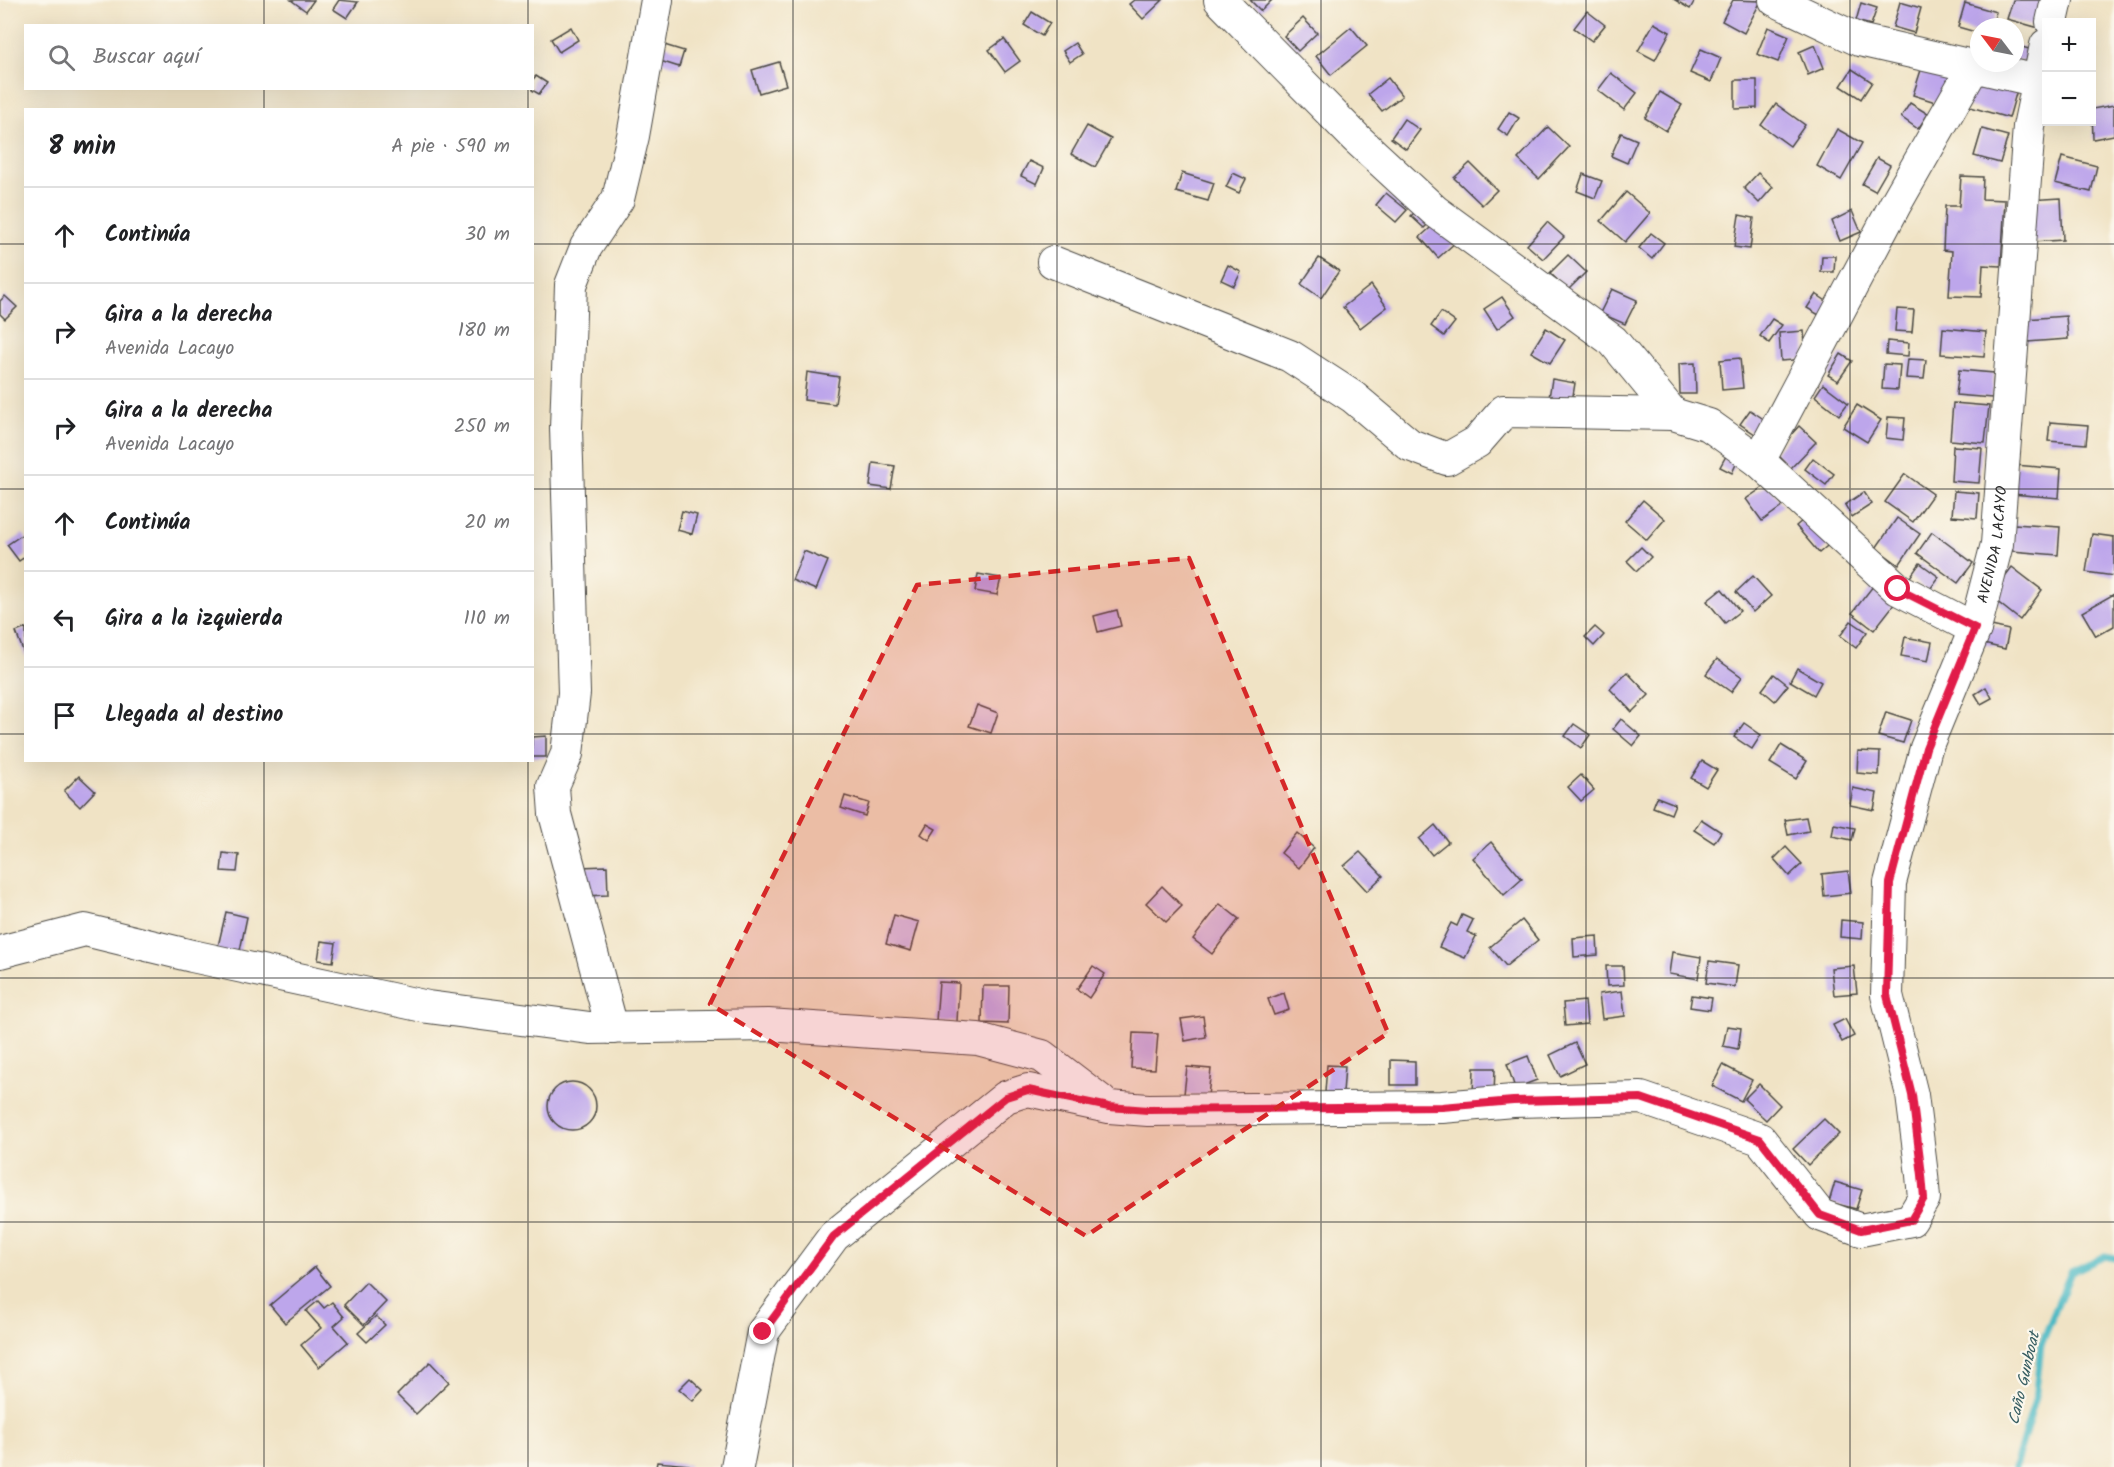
<!DOCTYPE html>
<html lang="es">
<head>
<meta charset="utf-8">
<style>
  :root { --surface:#fff; --page:#f2f2f2; --text:#202124; --muted:#757577; --line:#e0e0e0 }
  body { margin:0; font-family:Kalam,sans-serif; background:var(--page); color:var(--text) }
  .controls { position:absolute; right:18px; top:18px; display:grid; overflow:hidden; border-radius:0px; box-shadow:0 6px 24px #0002 }
  .controls button { width:54px; height:54px; display:grid; place-items:center; padding:0; border:0; border-bottom:2px solid var(--line); background:var(--surface); color:var(--text); font:30px sans-serif }
  .compass { position:absolute; left:1970px; top:18px; width:54px; height:54px; border-radius:50%; background:var(--surface); box-shadow:0 6px 24px #0002; rotate:302deg }
  .stop { position:absolute; width:18px; height:18px; margin:-14px; border:4px solid #e11d48; border-radius:50%; background:#fff }
  .stop.end { background:#e11d48; border-color:#fff; box-shadow:0 2px 6px #0008 }
  .list { margin:0; padding:0; list-style:none }
  h2 { display:flex; justify-content:space-between; align-items:center; height:78px; margin:0; padding:0 24px; font-size:26px }
  h2 small { font-size:20px; font-weight:400; color:var(--muted) }
  .list li { display:grid; grid-template-columns:39px 1fr auto; gap:18px; align-items:center; box-sizing:border-box; height:96px; padding:0 24px; border-top:2px solid var(--line) }
  .list b { display:block; font-size:22px; white-space:nowrap }
  .list p { margin:0; font-size:20px; white-space:nowrap; color:var(--muted) }
  .list em { font-size:20px; font-style:normal; color:var(--muted) }
  .icon { flex:none; width:33px; height:33px; fill:none; stroke:currentColor; stroke-width:2; stroke-linecap:round; stroke-linejoin:round }
  .map { position:relative; flex:none; width:2114px; height:1467px; overflow:hidden }
  .search { position:absolute; background:var(--surface); box-shadow:0 6px 24px #0002; left:24px; top:24px; width:510px; height:66px; display:flex; align-items:center; gap:15px; box-sizing:border-box; padding:0 21px; border-radius:0px; color:var(--muted); font-size:22px }
  .panel { position:absolute; background:var(--surface); box-shadow:0 6px 24px #0002; left:24px; top:108px; width:510px; height:654px; border-radius:0px }
  .map>svg:first-child { display:block }
  .lines { fill:none; stroke-linecap:round; stroke-linejoin:round }
  .stream { stroke:#4bb9c4; stroke-width:7 }
  .building { fill:#bda6eb }
  .minor-casing { stroke:#494742; stroke-width:34 }
  .minor { stroke:#fff; stroke-width:32 }
  .route { stroke:#e11d48; stroke-width:8 }
  .marked { fill:#d62828; fill-opacity:0.2; stroke:#d62828; stroke-width:4.5; stroke-dasharray:12 8; stroke-linejoin:round }
  .grid { fill:none; stroke:#2b2b2b; stroke-width:1.5; stroke-opacity:0.55 }
  .labels { text-anchor:middle; stroke-width:4.5; stroke-linejoin:round; paint-order:stroke }
  .street-label { font-size:15px; fill:#2b2b2b; stroke:#fbf7ec }
  .water-label { font-size:16px; font-style:italic; fill:#365d61; stroke:#fbf7ec }
</style>
</head>
<body>
<div class="map">
<svg width="2114" height="1467" viewBox="0 0 2114 1467">
  <rect width="100%" height="100%" fill="#fbf7ec"/>
  <filter id="ink" filterUnits="userSpaceOnUse"><feTurbulence type="fractalNoise" baseFrequency=".0167" numOctaves="2"/><feDisplacementMap in="SourceGraphic" scale="12" xChannelSelector="R" yChannelSelector="G"/><feConvolveMatrix kernelMatrix="1 2 1 2 8 2 1 2 1" color-interpolation-filters="sRGB"/></filter>
  <filter id="wash" filterUnits="userSpaceOnUse"><feTurbulence type="fractalNoise" baseFrequency=".008" numOctaves="4" result="noise"/><feDisplacementMap in="SourceGraphic" scale="24" xChannelSelector="R" yChannelSelector="G"/><feGaussianBlur stdDeviation="1.35" result="paint"/><feColorMatrix in="noise" values="0 0 0 0 0 0 0 0 0 0 0 0 0 0 0 0 0 1.4 0 .05"/><feComposite in="paint" operator="in"/></filter>
  <g filter="url(#wash)">
    <rect width="100%" height="100%" fill="#f0e3c5"/>
    <g class="lines">
      <path class="stream" d="M2015,1467L2035,1400L2041,1345L2071,1272L2105,1256L2114,1258"/>
    </g>
    <g id="blocks">
      <g class="building">
        <path d="M291,0H314L306,11Z"/>
        <path d="M339,0L358,2L347,18L333,9Z"/>
        <path d="M1134,0H1163L1143,19L1129,4Z"/>
        <path d="M1250,0H1272L1261,11Z"/>
        <path d="M1675,0H1695L1690,9Z"/>
        <path d="M1733,0L1761,1L1744,33L1722,21Z"/>
        <path d="M2013,0H2047L2039,28L2007,19Z"/>
        <path d="M1900,2L1921,8L1914,33L1893,27Z"/>
        <path d="M1861,3L1877,8L1871,25L1856,21Z"/>
        <path d="M1965,3L1996,12L1992,27H1979V33L1958,27Z"/>
        <path d="M1587,11L1605,25L1592,41L1574,28Z"/>
        <path d="M1032,12L1050,23L1042,36L1024,25Z"/>
        <path d="M1303,18L1317,33L1298,51L1284,36Z"/>
        <path d="M1654,23L1670,32L1655,60L1638,51Z"/>
        <path d="M571,27L578,40L559,52L551,39Z"/>
        <path d="M1351,27L1367,46L1331,75L1316,56Z"/>
        <path d="M1768,27L1789,36L1778,62L1757,54Z"/>
        <path d="M1004,39L1020,61L1005,72L989,50Z"/>
        <path d="M1075,43L1082,54L1070,62L1063,51Z"/>
        <path d="M661,44L684,51L679,67L657,60Z"/>
        <path d="M1815,45L1824,68L1808,75L1799,52Z"/>
        <path d="M2015,45L2029,49L2026,62L2015,59Z"/>
        <path d="M1701,49L1721,58L1711,82L1690,73Z"/>
        <path d="M779,62L786,85L759,93L752,70Z"/>
        <path d="M1922,67L1954,77L1945,105L1913,95Z"/>
        <path d="M1852,69L1872,82L1861,99L1841,86Z"/>
        <path d="M1611,73L1637,93L1624,110L1598,90Z"/>
        <path d="M536,76L547,83L539,94L532,90V80Z"/>
        <path d="M1388,78L1402,96L1382,111L1368,94Z"/>
        <path d="M1975,78L2017,90L2009,118L1967,106Z"/>
        <path d="M1735,80H1757V108L1735,109Z"/>
        <path d="M1660,92L1682,105L1666,131L1645,118Z"/>
        <path d="M1910,103L1928,114L1918,129L1901,117Z"/>
        <path d="M1776,104L1805,125L1790,146L1761,125Z"/>
        <path d="M2114,105V135L2093,139L2092,109Z"/>
        <path d="M1509,112L1519,118L1508,136L1498,129Z"/>
        <path d="M1404,119L1420,130L1406,149L1391,138Z"/>
        <path d="M1087,126L1111,139L1095,167L1071,154Z"/>
        <path d="M1548,127L1569,147L1539,179L1518,159Z"/>
        <path d="M1837,129L1862,143L1841,180L1817,166Z"/>
        <path d="M1982,129L2008,136L2000,163L1974,156Z"/>
        <path d="M1621,133L1637,140L1627,163L1611,156Z"/>
        <path d="M2062,157L2097,166L2091,192L2055,183Z"/>
        <path d="M1877,158L1890,165L1875,191L1862,184Z"/>
        <path d="M1029,161L1044,168L1037,184L1021,176Z"/>
        <path d="M1470,163L1497,190L1482,205L1454,178Z"/>
        <path d="M1182,173L1214,183L1208,201L1176,192Z"/>
        <path d="M1233,173L1246,179L1239,193L1226,187Z"/>
        <path d="M1758,173L1773,187L1759,203L1744,188Z"/>
        <path d="M1583,174L1602,181L1595,198L1577,191Z"/>
        <path d="M1961,176L1983,177L1982,199L2005,200L2001,266L1983,265L1981,297L1949,296L1952,251L1943,250L1945,206H1959Z"/>
        <path d="M1626,192L1650,213L1625,242L1601,221Z"/>
        <path d="M1386,193L1407,210L1396,222L1376,205Z"/>
        <path d="M2061,198L2063,240L2032,242L2029,200Z"/>
        <path d="M1419,208L1432,220L1424,228L1411,216Z"/>
        <path d="M1852,211L1861,232L1840,241L1832,221Z"/>
        <path d="M1739,215L1754,218L1750,249L1734,247Z"/>
        <path d="M1438,221L1456,242L1438,258L1420,237Z"/>
        <path d="M1547,222L1564,237L1543,259L1527,245Z"/>
        <path d="M1651,233L1664,243L1652,259L1639,248Z"/>
        <path d="M1568,255L1586,272L1568,290L1550,273Z"/>
        <path d="M1822,256H1835L1834,272H1821Z"/>
        <path d="M1319,258L1339,271L1321,298L1301,284Z"/>
        <path d="M1228,265L1241,272L1234,286L1221,280Z"/>
        <path d="M1371,285L1387,307L1360,328L1343,307Z"/>
        <path d="M1612,289L1637,300L1625,324L1600,313Z"/>
        <path d="M1816,294L1832,305L1824,318L1807,308Z"/>
        <path d="M5,296L17,307L5,319L0,314V301Z"/>
        <path d="M1502,297L1515,316L1497,329L1484,309Z"/>
        <path d="M1897,309L1914,310L1912,332L1895,331Z"/>
        <path d="M1441,312L1455,322L1444,336L1431,326Z"/>
        <path d="M2066,316L2068,339L2027,342L2025,319Z"/>
        <path d="M1772,319L1782,325L1769,343L1760,336Z"/>
        <path d="M1546,328L1565,340L1550,363L1531,352Z"/>
        <path d="M1943,328L1986,332L1984,357L1941,354Z"/>
        <path d="M1804,331L1806,359L1781,361L1779,333Z"/>
        <path d="M1887,341L1909,343L1908,356L1886,354Z"/>
        <path d="M1841,354L1852,361L1838,381L1828,375Z"/>
        <path d="M1740,358L1743,388L1722,390L1720,360Z"/>
        <path d="M1908,359L1926,360L1924,379L1906,378Z"/>
        <path d="M1695,363L1696,394H1680L1679,364Z"/>
        <path d="M1884,364L1900,365L1898,390L1882,389Z"/>
        <path d="M1959,370L1994,373L1992,398L1956,395Z"/>
        <path d="M807,372L839,377L835,404L804,400Z"/>
        <path d="M1552,379L1575,383L1571,408L1548,404Z"/>
        <path d="M1823,384L1848,403L1839,415L1815,396Z"/>
        <path d="M1953,403L1989,406L1985,443L1950,440Z"/>
        <path d="M1857,405L1881,420L1867,442L1843,427Z"/>
        <path d="M1750,410L1771,424L1761,438L1740,424Z"/>
        <path d="M1888,417L1905,418L1903,440L1886,438Z"/>
        <path d="M2050,422L2088,425L2086,444L2048,441Z"/>
        <path d="M1799,426L1816,442L1791,468L1775,452Z"/>
        <path d="M1953,446L1982,448L1979,483L1951,481Z"/>
        <path d="M1726,456L1737,462L1732,473L1720,467Z"/>
        <path d="M1813,458L1834,474L1826,485L1805,469Z"/>
        <path d="M873,463L895,466L891,489L870,486Z"/>
        <path d="M2015,465L2061,469L2059,498L2012,494Z"/>
        <path d="M1905,474L1933,494L1913,522L1885,502Z"/>
        <path d="M1768,484L1783,506L1762,521L1746,499Z"/>
        <path d="M1954,491L1979,493L1977,518L1952,516Z"/>
        <path d="M1864,492L1872,504L1852,517L1845,505Z"/>
        <path d="M1643,500L1665,519L1647,540L1625,521Z"/>
        <path d="M682,511L697,515L692,534L677,530Z"/>
        <path d="M1810,514L1833,541L1819,553L1796,526Z"/>
        <path d="M1897,518L1920,534L1899,565L1876,548Z"/>
        <path d="M2014,524L2060,527L2058,555L2012,551Z"/>
        <path d="M1932,532L1973,563L1958,583L1917,553Z"/>
        <path d="M23,534L26,538V556L19,561L7,545Z"/>
        <path d="M2092,534L2114,537V576L2086,572Z"/>
        <path d="M1641,547L1651,557L1637,571L1627,561Z"/>
        <path d="M804,551L828,561L816,590L792,580Z"/>
        <path d="M1920,563L1939,577L1928,592L1910,577Z"/>
        <path d="M2012,567L2042,590L2020,620L1990,596Z"/>
        <path d="M978,574L1001,578L997,595L975,591Z"/>
        <path d="M1753,576L1771,596L1753,612L1736,592Z"/>
        <path d="M1877,581L1899,598L1874,630L1852,613Z"/>
        <path d="M1722,589L1740,611L1725,623L1707,601Z"/>
        <path d="M2114,594V626L2096,636L2082,612Z"/>
        <path d="M1117,610L1121,626L1098,632L1094,616Z"/>
        <path d="M1851,621L1867,632L1856,648L1840,636Z"/>
        <path d="M1983,624L2009,630L2005,649L1979,643Z"/>
        <path d="M1595,627L1604,635L1594,646L1585,637Z"/>
        <path d="M26,628V656H25L16,632Z"/>
        <path d="M1905,637L1932,642L1928,661L1901,656Z"/>
        <path d="M1717,659L1742,677L1731,692L1706,674Z"/>
        <path d="M1797,668L1821,682L1814,695L1790,681Z"/>
        <path d="M1627,672L1649,695L1632,712L1610,689Z"/>
        <path d="M1774,674L1788,685L1775,701L1762,690Z"/>
        <path d="M1986,687L1992,698L1981,704L1975,694Z"/>
        <path d="M977,705L998,713L991,733L969,726Z"/>
        <path d="M1886,712L1911,720L1903,743L1878,736Z"/>
        <path d="M1621,719L1641,736L1633,746L1613,729Z"/>
        <path d="M1744,723L1761,735L1752,749L1734,737Z"/>
        <path d="M1574,724L1590,735L1581,748L1565,736Z"/>
        <path d="M546,736V757H532V737Z"/>
        <path d="M1781,745L1807,761L1796,779L1770,763Z"/>
        <path d="M1858,751L1880,752L1879,775L1857,773Z"/>
        <path d="M1702,761L1717,770L1706,787L1691,778Z"/>
        <path d="M1581,775L1594,790L1581,801L1568,787Z"/>
        <path d="M79,776L95,791L80,807L64,791Z"/>
        <path d="M1853,788L1877,793L1874,810L1850,805Z"/>
        <path d="M845,796L869,803L865,816L841,808Z"/>
        <path d="M1657,797L1675,804L1671,814L1653,807Z"/>
        <path d="M1806,817L1809,831L1788,835L1785,820Z"/>
        <path d="M1701,819L1721,832L1714,843L1694,830Z"/>
        <path d="M927,824L936,829L929,840L921,834Z"/>
        <path d="M1834,824L1855,828L1852,840L1832,836Z"/>
        <path d="M1435,825L1448,842L1432,855L1419,839Z"/>
        <path d="M1297,833L1314,848L1299,868L1281,853Z"/>
        <path d="M1491,842L1522,879L1504,895L1473,858Z"/>
        <path d="M1786,847L1802,864L1789,876L1774,859Z"/>
        <path d="M1360,852L1383,876L1367,891L1344,866Z"/>
        <path d="M223,853L239,855L237,872L221,871Z"/>
        <path d="M607,866L608,895L581,896L580,867Z"/>
        <path d="M1848,871L1851,893L1824,896L1822,874Z"/>
        <path d="M1162,886L1182,906L1166,922L1146,903Z"/>
        <path d="M1220,904L1239,919L1212,954L1193,939Z"/>
        <path d="M226,912L247,917L238,960L216,955Z"/>
        <path d="M894,915L919,922L911,951L886,944Z"/>
        <path d="M1462,915L1473,920L1467,932L1476,936L1465,958L1439,947L1451,923L1457,926Z"/>
        <path d="M1522,920L1538,940L1506,966L1490,947Z"/>
        <path d="M1841,920L1863,922L1862,939L1840,937Z"/>
        <path d="M1597,936L1598,955L1574,957L1573,938Z"/>
        <path d="M321,941L336,943L333,962L318,960Z"/>
        <path d="M1672,952L1701,957L1698,979L1669,974Z"/>
        <path d="M1709,961L1738,965L1735,987L1706,983Z"/>
        <path d="M1093,966L1105,974L1089,998L1077,989Z"/>
        <path d="M1606,966H1623L1624,985L1607,986Z"/>
        <path d="M1854,966L1857,993L1834,995L1831,968Z"/>
        <path d="M939,982L959,983L957,1022L936,1021Z"/>
        <path d="M983,986H1009L1008,1024L982,1023Z"/>
        <path d="M1622,991L1625,1016L1602,1019L1599,994Z"/>
        <path d="M1284,993L1289,1010L1274,1015L1268,999Z"/>
        <path d="M1692,995L1712,998L1710,1010L1690,1007Z"/>
        <path d="M1585,1001L1587,1024L1565,1026L1563,1003Z"/>
        <path d="M1203,1016L1206,1037L1185,1041L1181,1019Z"/>
        <path d="M1845,1019L1854,1036L1842,1042L1833,1025Z"/>
        <path d="M1727,1026L1741,1028L1738,1049L1723,1046Z"/>
        <path d="M1133,1033L1158,1034L1155,1069L1131,1068Z"/>
        <path d="M1575,1043L1585,1064L1560,1076L1550,1055Z"/>
        <path d="M1528,1056L1537,1080L1515,1088L1507,1064Z"/>
        <path d="M1391,1060L1415,1061V1085H1391Z"/>
        <path d="M1327,1065L1345,1066L1343,1093L1325,1092Z"/>
        <path d="M1723,1065L1752,1080L1741,1101L1712,1086Z"/>
        <path d="M1187,1067L1211,1069L1208,1096L1184,1094Z"/>
        <path d="M1474,1068H1495L1494,1094H1473Z"/>
        <circle cx="572" cy="1106" r="24"/>
        <path d="M1759,1084L1780,1105L1766,1120L1744,1099Z"/>
        <path d="M1824,1119L1839,1134L1808,1165L1793,1149Z"/>
        <path d="M1835,1182L1862,1190L1856,1209L1829,1202Z"/>
        <path d="M315,1267L330,1286L285,1323L270,1305Z"/>
        <path d="M366,1282L386,1302L364,1325L344,1305Z"/>
        <path d="M318,1301L324,1308L332,1302L344,1317L334,1326L348,1342L319,1367L301,1345L321,1328L306,1311Z"/>
        <path d="M376,1316L385,1325L367,1342L358,1333Z"/>
        <path d="M430,1362L449,1382L416,1414L397,1395Z"/>
        <path d="M690,1378L703,1390L693,1401L679,1389Z"/>
        <path d="M657,1462L689,1465V1467H656Z"/>
      </g>
    </g>
  </g>
  <g filter="url(#ink)">
    <use href="#blocks" fill-opacity="0" stroke="#494742" stroke-width="1.5"/>
    <g class="lines">
      <g class="minor-casing">
        <g id="minor">
          <path d="M1220,0L1357,139L1435,211L1613,341L1673,414"/>
          <path d="M1775,0L1859,40L2038,81"/>
          <path d="M2052,22L2057,0"/>
          <path d="M1053,262L1290,356L1353,397L1410,445L1447,459L1477,442L1504,411L1673,414L1709,425L1759,461L1898,589L1975,629"/>
          <path d="M1759,461L1896,203L1974,66"/>
          <path d="M0,952L85,930L192,956L428,1007L590,1028L768,1025L978,1039L1042,1056L1101,1101"/>
          <path d="M612,1028L555,814L553,786L567,754L574,693L566,428L571,285L586,247L618,199L633,136L657,0"/>
          <path id="s1" d="M737,1467L763,1332L834,1236L1006,1097L1028,1090L1109,1107L1148,1110L1442,1107L1513,1101L1641,1098L1760,1139L1820,1215L1861,1230L1911,1220L1924,1198L1922,1175L1912,1095L1887,995L1890,883L1926,748L1975,629L1997,544L2029,127L2046,45"/>
        </g>
      </g>
      <use href="#minor" class="minor"/>
    </g>
  </g>
  <g class="lines" filter="url(#ink)">
    <path class="route" d="M763,1332L834,1236L1006,1097L1028,1090L1109,1107L1148,1110L1442,1107L1513,1101L1641,1098L1760,1139L1820,1215L1861,1230L1911,1220L1924,1198L1922,1175L1912,1095L1887,995L1890,883L1926,748L1975,628L1898,589"/>
  </g>
  <path class="marked" d="M1189,558L1388,1033L1086,1236L710,1004L917,585Z"/>
  <path class="grid" d="M264,0V26M528,0V26M793,0V1467M1057,0V1467M1321,0V1467M1586,0V1467M1850,0V1467M264,88V110M528,88V110M0,244H26M532,244H2114M0,489H26M532,489H2114M0,734H26M532,734H2114M264,760V1467M528,760V1467M0,978H2114M0,1222H2114"/>
  <g class="labels">
    <g class="street-label">
      <text dy="5" stroke="none"><textPath href="#s1" startOffset="2133">AVENIDA LACAYO</textPath></text>
    </g>
    <g class="water-label">
      <text transform="translate(2023 1378) rotate(-77)" y="6">Caño Gunboat</text>
    </g>
  </g>
</svg>
<div class="controls">
<button>+</button>
<button>−</button>
</div>
<svg class="compass" viewBox="-18 -18 36 36"><path d="M0-13l5 13h-10z" fill="#e53935"/><path d="M0 13l5-13h-10z" fill="#757577"/></svg>
<div class="stop" style="left:1898px;top:589px"></div>
<div class="stop end" style="left:763px;top:1332px"></div>
<div class="search"><svg class="icon" aria-label="search" viewBox="0 0 24 24"><circle cx="10" cy="10" r="6"/><path d="M15 15l6 6"/></svg>Buscar aquí</div>
<section class="panel">
<h2>8 min<small>A pie · 590 m</small></h2>
<ul class="list">
<li><svg class="icon" aria-label="ahead" viewBox="0 0 24 24"><path d="M12 20V5M6 11l6-6 6 6"/></svg><div><b>Continúa</b></div><em>30 m</em></li>
<li><svg class="icon" aria-label="right" viewBox="0 0 24 24"><path d="M7 20v-9h11M14 6l5 5-5 5"/></svg><div><b>Gira a la derecha</b><p>Avenida Lacayo</p></div><em>180 m</em></li>
<li><svg class="icon" aria-label="right" viewBox="0 0 24 24"><path d="M7 20v-9h11M14 6l5 5-5 5"/></svg><div><b>Gira a la derecha</b><p>Avenida Lacayo</p></div><em>250 m</em></li>
<li><svg class="icon" aria-label="ahead" viewBox="0 0 24 24"><path d="M12 20V5M6 11l6-6 6 6"/></svg><div><b>Continúa</b></div><em>20 m</em></li>
<li><svg class="icon" aria-label="left" viewBox="0 0 24 24"><path d="M17 20v-9H6M10 6l-5 5 5 5"/></svg><div><b>Gira a la izquierda</b></div><em>110 m</em></li>
<li><svg class="icon" aria-label="arrive" viewBox="0 0 24 24"><path d="M6 21V4h12l-3 4 3 4H6"/></svg><div><b>Llegada al destino</b></div></li>
</ul>
</section>
</div>
</body>
</html>
